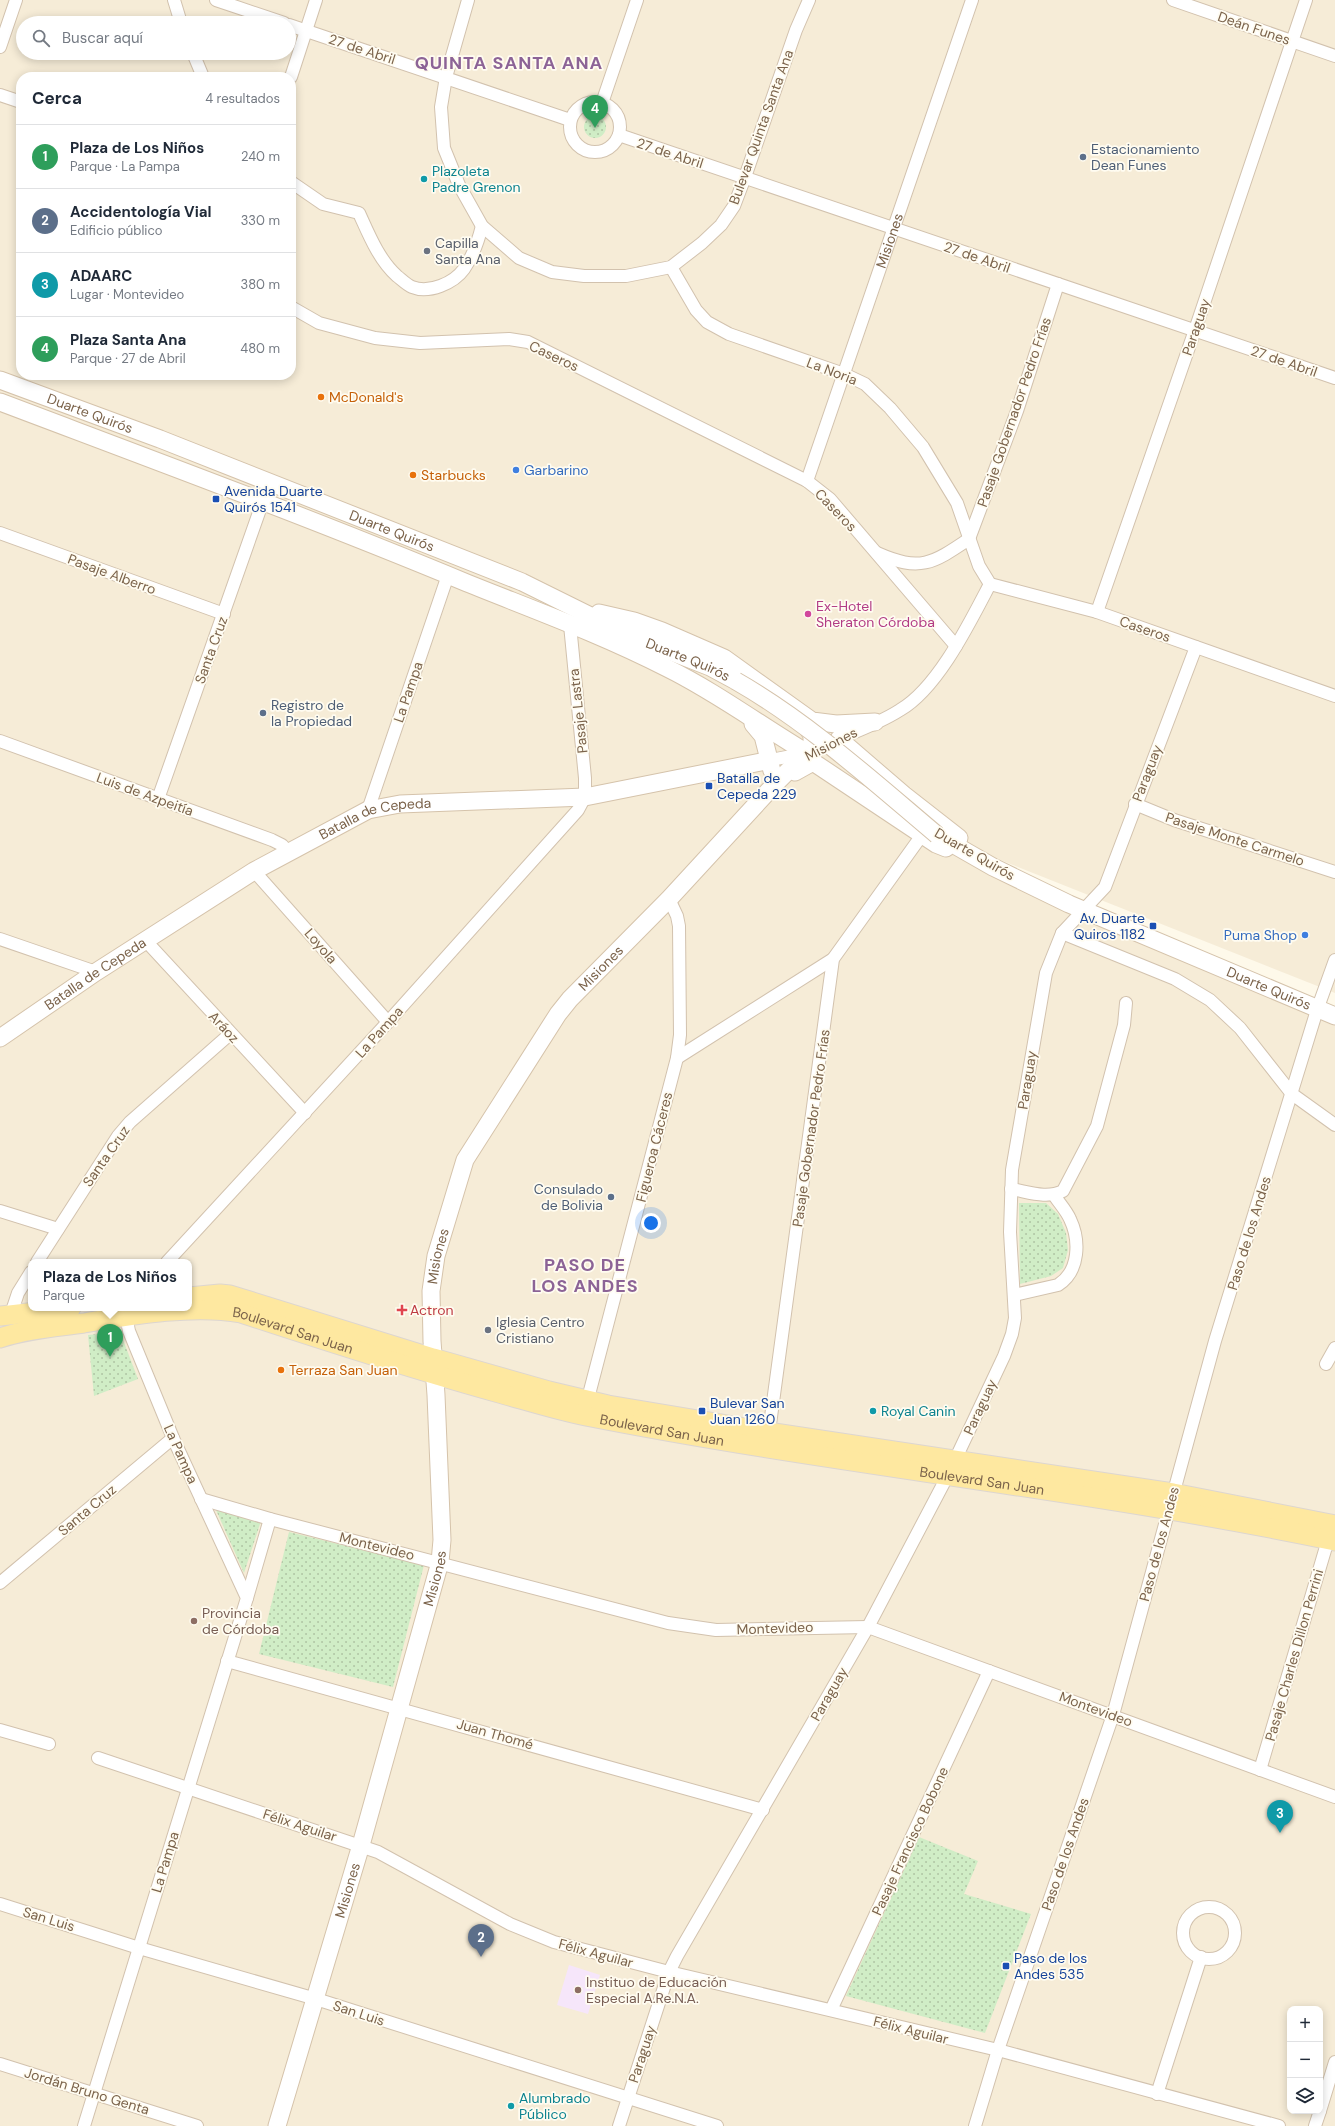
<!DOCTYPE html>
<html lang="es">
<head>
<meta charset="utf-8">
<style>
  :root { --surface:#fff; --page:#f6f6f7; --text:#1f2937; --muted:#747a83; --line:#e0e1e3; --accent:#7b5240 }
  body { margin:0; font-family:"DM Sans",sans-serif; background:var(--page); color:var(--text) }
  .controls { position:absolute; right:12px; bottom:12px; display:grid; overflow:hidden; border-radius:8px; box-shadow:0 2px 10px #0003 }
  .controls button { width:36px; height:36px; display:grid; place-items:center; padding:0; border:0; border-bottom:1px solid var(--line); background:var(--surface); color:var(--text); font:20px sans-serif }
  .you { position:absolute; left:651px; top:1223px; width:14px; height:14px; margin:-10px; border:3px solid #fff; border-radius:50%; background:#1a73e8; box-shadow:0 0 0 6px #1a73e833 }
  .badge { display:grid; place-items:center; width:26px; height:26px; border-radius:50%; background:var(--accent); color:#fff; font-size:13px; font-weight:700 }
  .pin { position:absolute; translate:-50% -33px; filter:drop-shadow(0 1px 2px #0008) }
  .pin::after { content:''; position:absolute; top:21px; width:14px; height:12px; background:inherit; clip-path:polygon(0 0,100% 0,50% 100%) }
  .popup { position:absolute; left:28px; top:1259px; width:164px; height:52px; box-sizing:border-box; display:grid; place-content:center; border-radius:8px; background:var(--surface); filter:drop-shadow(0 1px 3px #0005); font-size:13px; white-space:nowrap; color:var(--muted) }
  .popup b { font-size:15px; color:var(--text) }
  .popup::after { content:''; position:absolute; left:50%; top:100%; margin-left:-8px; border:8px solid transparent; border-top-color:var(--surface) }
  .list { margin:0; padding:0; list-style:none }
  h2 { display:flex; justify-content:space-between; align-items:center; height:52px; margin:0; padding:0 16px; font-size:17px }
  h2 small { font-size:13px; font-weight:400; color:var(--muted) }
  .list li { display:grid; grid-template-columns:26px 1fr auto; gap:12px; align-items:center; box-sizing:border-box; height:64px; padding:0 16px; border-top:1px solid var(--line) }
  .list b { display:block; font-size:15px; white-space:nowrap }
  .list p { margin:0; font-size:13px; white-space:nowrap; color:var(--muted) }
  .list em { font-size:13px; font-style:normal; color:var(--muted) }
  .icon { flex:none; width:22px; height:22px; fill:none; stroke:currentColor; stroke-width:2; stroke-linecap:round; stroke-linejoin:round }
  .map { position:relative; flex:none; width:1335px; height:2126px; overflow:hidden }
  .search { position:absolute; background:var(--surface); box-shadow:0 2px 10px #0003; left:16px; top:16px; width:280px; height:44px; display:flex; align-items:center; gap:10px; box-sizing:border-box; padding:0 14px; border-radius:22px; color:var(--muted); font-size:15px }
  .panel { position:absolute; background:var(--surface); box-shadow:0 2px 10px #0003; left:16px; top:72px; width:280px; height:308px; border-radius:16px }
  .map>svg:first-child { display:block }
  .residential { fill:#f6ecd7; fill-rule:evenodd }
  .education { fill:#f6e6fa }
  .park { fill:url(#park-dots) }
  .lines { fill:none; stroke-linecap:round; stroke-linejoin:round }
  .street-casing { stroke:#d2c2ae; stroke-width:14 }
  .secondary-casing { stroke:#d5c3ab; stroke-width:19 }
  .primary-casing { stroke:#ddd6d0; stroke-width:21 }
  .street { stroke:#fff; stroke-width:12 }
  .secondary { stroke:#fff; stroke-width:17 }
  .primary { stroke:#fee8a0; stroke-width:19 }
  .secondary-bridge-casing { stroke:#d5c3ab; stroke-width:19; stroke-linecap:butt }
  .secondary-bridge { stroke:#fff; stroke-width:17 }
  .service-dot { fill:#5c6f8a; stroke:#fffcf1; stroke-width:1.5 }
  .culture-dot { fill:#0f9aa8; stroke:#fffcf1; stroke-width:1.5 }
  .worship-dot { fill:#6b7280; stroke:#fffcf1; stroke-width:1.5 }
  .food-dot { fill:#e8710a; stroke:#fffcf1; stroke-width:1.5 }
  .shop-dot { fill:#3f7fe0; stroke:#fffcf1; stroke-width:1.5 }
  .transit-dot { fill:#1a4fb4; stroke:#fffcf1; stroke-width:1.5 }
  .hotel-dot { fill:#d1479c; stroke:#fffcf1; stroke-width:1.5 }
  .health-dot { fill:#e0444e; stroke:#fffcf1; stroke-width:1.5 }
  .education-dot { fill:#8d6e63; stroke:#fffcf1; stroke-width:1.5 }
  .labels { text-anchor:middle; stroke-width:3.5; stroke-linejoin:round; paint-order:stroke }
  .street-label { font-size:14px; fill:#7b634b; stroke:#fffcf1 }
  .service-label { font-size:14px; fill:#4e5e75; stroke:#fffcf1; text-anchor:start }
  .culture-label { font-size:14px; fill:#0d838f; stroke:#fffcf1; text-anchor:start }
  .worship-label { font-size:14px; fill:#5b616d; stroke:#fffcf1; text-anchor:start }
  .food-label { font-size:14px; fill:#c56008; stroke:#fffcf1; text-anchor:start }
  .shop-label { font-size:14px; fill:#366cbe; stroke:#fffcf1; text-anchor:start }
  .transit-label { font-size:14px; fill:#164399; stroke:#fffcf1; text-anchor:start }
  .hotel-label { font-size:14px; fill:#b23c85; stroke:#fffcf1; text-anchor:start }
  .health-label { font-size:14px; fill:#be3a42; stroke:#fffcf1; text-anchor:start }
  .education-label { font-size:14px; fill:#785e54; stroke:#fffcf1; text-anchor:start }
  .district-label { font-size:18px; font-weight:bold; letter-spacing:1px; fill:#8c6396; stroke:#fffcf1 }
</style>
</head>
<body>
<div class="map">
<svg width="1335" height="2126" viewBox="0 0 1335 2126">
  <defs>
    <pattern id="park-dots" width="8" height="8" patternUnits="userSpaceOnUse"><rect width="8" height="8" fill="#d0edc6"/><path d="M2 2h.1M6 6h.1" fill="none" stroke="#aec4a3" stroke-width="1.8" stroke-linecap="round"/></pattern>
  </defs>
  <rect width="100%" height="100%" fill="#fef9ea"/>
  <path class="residential" d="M0,0H1335V993L940,836L1335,1021V2126H0ZM23,23H289V53H23ZM21,77H291V375H21ZM31,1262H189V1308H31ZM1290,2009H1320V2111H1290Z"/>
  <path class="education" d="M569,1965L600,1975L588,2014L557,2005Z"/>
  <g class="park">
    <circle cx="595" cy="127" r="11"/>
    <path d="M1019,1203H1046L1058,1214L1066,1233L1068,1250L1063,1268L1051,1276L1020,1284Z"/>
    <path d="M120,1332L138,1379L94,1396L88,1335Z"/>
    <path d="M216,1510L261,1521L244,1573Z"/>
    <path d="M289,1532L424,1565L393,1687L259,1654Z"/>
    <path d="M919,1837L978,1861L964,1894L1031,1914L985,2033L846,1996Z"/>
  </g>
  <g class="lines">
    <g class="street-casing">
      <g id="street">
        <path d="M174,0L181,23"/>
        <path d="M216,0L284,23"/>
        <path d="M468,0L446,77L441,107L444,148L459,185L482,226L519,258L552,272L584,276H626L671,267L702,243L721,225L734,206L745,177L796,30L809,0"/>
        <path d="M1173,0L1335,56"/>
        <path d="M289,25L570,120"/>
        <path d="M0,47L16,0"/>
        <path d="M193,53L203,77"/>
        <path d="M291,77L316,0"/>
        <path d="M0,95L21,102"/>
        <circle cx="595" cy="127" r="25"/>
        <path d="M602,103L637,0"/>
        <path d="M619,135L1335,378"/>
        <path d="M291,182L323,204L359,213C369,235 379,260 397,276C401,279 407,285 412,287C429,294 454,283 464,269C473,256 478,242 482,226"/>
        <path d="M671,267L696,310L707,322L729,334L844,374L865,384L890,408L923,447L957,503L979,566L990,584L1097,612L1335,696"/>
        <path d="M291,307L319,323L375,338L420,343L509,339L528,342L807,481L830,499L956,646"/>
        <path id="s1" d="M807,481L972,0"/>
        <path d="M0,533L224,614"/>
        <path d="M969,539L1017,411L1058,284"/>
        <path d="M877,553C920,572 932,564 969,539"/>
        <path d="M1097,612L1195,330L1306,0"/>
        <path d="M0,741L272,840L282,845L288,852"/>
        <path d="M833,741C855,732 880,723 900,710C938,688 970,622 990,584"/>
        <path d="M771,760L807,753"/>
        <path d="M158,799L263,501"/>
        <path d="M1135,804L1174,820L1335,872"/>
        <path d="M368,810L448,575"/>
        <path d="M254,871L388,1022"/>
        <path d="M1062,933L1175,979L1210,1000L1240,1028L1292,1094L1335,1125"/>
        <path d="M0,939L96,972"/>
        <path d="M145,940L305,1113"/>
        <path d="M677,1058L833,959"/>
        <path d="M1011,1189C1029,1192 1047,1199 1063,1191L1097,1126L1124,1025L1126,1003"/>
        <path d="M0,1211L58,1229"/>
        <path d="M37,1262L118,1136L130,1122L230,1034"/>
        <path d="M167,1262L388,1022L578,810L585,797V778L570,625"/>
        <path d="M1014,1295L1058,1285C1080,1271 1080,1240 1070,1219C1066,1210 1059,1203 1054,1195"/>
        <path d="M11,1314L18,1293L31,1272"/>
        <path d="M1326,1364L1335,1348"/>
        <path d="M586,1406L677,1058L680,1035L679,926L677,916L669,899"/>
        <path d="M768,1439L833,959L922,835"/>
        <path d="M201,1499L270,1519L668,1623L716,1630L868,1627L1335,1797"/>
        <path d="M0,1583L173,1438"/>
        <path d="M247,1598L270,1519"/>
        <path d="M227,1661L763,1810"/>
        <path d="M0,1730L49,1744"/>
        <path d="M98,1758L378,1852L510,1924L554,1942L669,1972L998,2050L1279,2126"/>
        <path d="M1260,1770L1328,1540"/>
        <path d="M0,1904L139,1948L316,1999L717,2126"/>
        <circle cx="1209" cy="1933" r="26"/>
        <path d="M831,2010L989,1671"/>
        <path d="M0,2064L197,2126"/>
        <path d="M1157,2094L1201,1957"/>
        <path d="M1320,2111L1335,2062"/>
        <path d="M84,2126L247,1598L173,1438L129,1331L126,1316L129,1309"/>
        <path d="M619,2126L669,1972L677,1956L868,1627L948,1475L1004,1356L1012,1334L1015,1318L1010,1232L1012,1170L1046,973L1062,933L1105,887L1196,647"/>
        <path d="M975,2126L998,2050L1113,1715L1215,1341L1317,1010L1335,960"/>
        <path d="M1315,2126L1320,2111"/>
      </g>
    </g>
    <g class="secondary-casing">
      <g id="secondary">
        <path id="s2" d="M0,380L160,439L522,582L631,636L710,667L736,681"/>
        <path d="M0,402C156,461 313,519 467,583C534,610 603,635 667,668C716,692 760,725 807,753"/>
        <path d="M599,613L634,621L662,631L724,658L812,721L836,724L875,722"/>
        <path d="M753,724L763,736L772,771"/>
        <path d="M839,739L904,795L959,838"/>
        <path d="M795,772L813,762L936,844L946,848"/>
        <path id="s3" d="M937,835L993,867L1069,904L1335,1016"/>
        <path id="s4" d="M0,1038L96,972L254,871L368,810L400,804L585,797L771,760"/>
        <path id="s5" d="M277,2126L361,1845L440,1562L442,1540L436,1395L432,1341L431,1291L436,1256L465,1160L558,1014L570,999L669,899L774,785L812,747V735L804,723"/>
      </g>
    </g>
    <g class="primary-casing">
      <g id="primary">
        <path d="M189,1297L220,1294L230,1295L433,1358L549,1391L608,1405L769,1432L1173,1493L1335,1525"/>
        <path d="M0,1316L71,1308"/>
        <path id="s6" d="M0,1338C27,1329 56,1327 84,1323C132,1315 193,1304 241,1313C326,1341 412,1369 499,1393C528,1401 556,1410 586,1416C834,1465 1087,1489 1335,1541"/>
      </g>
    </g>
    <use href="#street" class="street"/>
    <use href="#secondary" class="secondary"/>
    <use href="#primary" class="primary"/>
    <g class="secondary-bridge-casing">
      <path id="secondary-bridge" d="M736,681C808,722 874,782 937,835"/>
    </g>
    <use href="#secondary-bridge" class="secondary-bridge"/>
  </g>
  <g class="service-dot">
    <circle cx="1083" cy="157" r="4"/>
    <circle cx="263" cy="713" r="4"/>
    <circle cx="611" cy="1197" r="4"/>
  </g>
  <g class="culture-dot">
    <circle cx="424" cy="179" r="4"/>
    <circle cx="873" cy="1411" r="4"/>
    <circle cx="511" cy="2106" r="4"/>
  </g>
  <g class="worship-dot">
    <circle cx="427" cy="251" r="4"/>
    <circle cx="488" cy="1330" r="4"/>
  </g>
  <g class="food-dot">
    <circle cx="321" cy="397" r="4"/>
    <circle cx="413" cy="475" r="4"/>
    <circle cx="281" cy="1370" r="4"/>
  </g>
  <g class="shop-dot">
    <circle cx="516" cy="470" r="4"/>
    <circle cx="1305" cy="935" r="4"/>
  </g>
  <g class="transit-dot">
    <rect x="212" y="495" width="8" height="8" rx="2"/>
    <rect x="705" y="782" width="8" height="8" rx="2"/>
    <rect x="1149" y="922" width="8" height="8" rx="2"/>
    <rect x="698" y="1407" width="8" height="8" rx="2"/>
    <rect x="1002" y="1962" width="8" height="8" rx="2"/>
  </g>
  <circle class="hotel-dot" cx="808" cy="614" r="4"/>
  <path class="health-dot" d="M400 1304h4v4h4v4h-4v4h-4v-4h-4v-4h4z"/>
  <g class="education-dot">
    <circle cx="194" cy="1621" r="4"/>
    <circle cx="578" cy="1990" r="4"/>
  </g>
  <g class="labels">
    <g class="street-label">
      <text transform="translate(1254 28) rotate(19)" y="5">Deán Funes</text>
      <text transform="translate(362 49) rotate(18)" y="5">27 de Abril</text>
      <text transform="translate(761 127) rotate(-70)" y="5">Bulevar Quinta Santa Ana</text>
      <text transform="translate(670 153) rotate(18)" y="5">27 de Abril</text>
      <text dy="5" stroke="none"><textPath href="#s1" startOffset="254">Misiones</textPath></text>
      <text transform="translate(977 257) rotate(19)" y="5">27 de Abril</text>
      <text transform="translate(1196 327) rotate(-71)" y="5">Paraguay</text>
      <text transform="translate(554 356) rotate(25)" y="5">Caseros</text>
      <text transform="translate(1284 361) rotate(19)" y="5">27 de Abril</text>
      <text transform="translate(832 371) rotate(21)" y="5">La Noria</text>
      <text transform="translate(1014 412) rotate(-71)" y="5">Pasaje Gobernador Pedro Frías</text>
      <text dy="5" stroke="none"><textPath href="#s2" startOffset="96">Duarte Quirós</textPath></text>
      <text transform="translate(836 510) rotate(46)" y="5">Caseros</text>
      <text dy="5" stroke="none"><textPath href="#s2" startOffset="420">Duarte Quirós</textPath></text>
      <text transform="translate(112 574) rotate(20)" y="5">Pasaje Alberro</text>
      <text transform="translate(1145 629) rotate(19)" y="5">Caseros</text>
      <text transform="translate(211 650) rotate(-70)" y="5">Santa Cruz</text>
      <text dy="5" stroke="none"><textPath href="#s2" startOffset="743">Duarte Quirós</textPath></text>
      <text transform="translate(408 692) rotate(-71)" y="5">La Pampa</text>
      <text transform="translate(578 711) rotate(-96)" y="5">Pasaje Lastra</text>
      <text transform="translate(831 744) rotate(-27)" y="5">Misiones</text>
      <text transform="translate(1147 773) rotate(-69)" y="5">Paraguay</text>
      <text transform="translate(145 794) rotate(20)" y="5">Luis de Azpeitía</text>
      <text dy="5" stroke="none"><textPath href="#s4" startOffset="438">Batalla de Cepeda</textPath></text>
      <text transform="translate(1235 839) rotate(18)" y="5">Pasaje Monte Carmelo</text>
      <text transform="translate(975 854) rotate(30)" y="5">Duarte Quirós</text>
      <text transform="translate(321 946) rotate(49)" y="5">Loyola</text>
      <text dy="5" stroke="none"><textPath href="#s5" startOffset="1230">Misiones</textPath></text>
      <text dy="5" stroke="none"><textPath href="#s4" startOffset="115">Batalla de Cepeda</textPath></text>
      <text dy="5" stroke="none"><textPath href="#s3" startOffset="366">Duarte Quirós</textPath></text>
      <text transform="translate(224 1027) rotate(47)" y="5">Aráoz</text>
      <text transform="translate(379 1032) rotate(-48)" y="5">La Pampa</text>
      <text transform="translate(1027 1080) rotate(-81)" y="5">Paraguay</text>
      <text transform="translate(811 1128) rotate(-82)" y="5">Pasaje Gobernador Pedro Frías</text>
      <text transform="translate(654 1147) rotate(-76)" y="5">Figueroa Cáceres</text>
      <text transform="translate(106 1156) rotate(-55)" y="5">Santa Cruz</text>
      <text transform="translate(1249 1233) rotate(-73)" y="5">Paso de los Andes</text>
      <text dy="5" stroke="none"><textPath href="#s5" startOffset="894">Misiones</textPath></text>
      <text dy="5" stroke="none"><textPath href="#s6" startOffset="298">Boulevard San Juan</textPath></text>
      <text transform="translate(980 1407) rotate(-65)" y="5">Paraguay</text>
      <text dy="5" stroke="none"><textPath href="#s6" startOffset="681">Boulevard San Juan</textPath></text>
      <text transform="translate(181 1454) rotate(66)" y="5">La Pampa</text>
      <text dy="5" stroke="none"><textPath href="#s6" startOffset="1005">Boulevard San Juan</textPath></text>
      <text transform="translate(87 1510) rotate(-40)" y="5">Santa Cruz</text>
      <text transform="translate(1159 1544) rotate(-75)" y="5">Paso de los Andes</text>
      <text transform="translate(377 1546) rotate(14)" y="5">Montevideo</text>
      <text dy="5" stroke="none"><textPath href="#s5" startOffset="570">Misiones</textPath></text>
      <text transform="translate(775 1628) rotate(-2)" y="5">Montevideo</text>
      <text transform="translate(1294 1655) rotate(-74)" y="5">Pasaje Charles Dillon Perrini</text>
      <text transform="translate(829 1694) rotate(-60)" y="5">Paraguay</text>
      <text transform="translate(1096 1709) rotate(20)" y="5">Montevideo</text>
      <text transform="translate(495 1734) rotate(16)" y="5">Juan Thomé</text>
      <text transform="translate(300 1825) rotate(18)" y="5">Félix Aguilar</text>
      <text transform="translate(910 1841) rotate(-65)" y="5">Pasaje Francisco Bobone</text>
      <text transform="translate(1065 1854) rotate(-71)" y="5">Paso de los Andes</text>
      <text transform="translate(165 1862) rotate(-73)" y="5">La Pampa</text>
      <text dy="5" stroke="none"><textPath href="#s5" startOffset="246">Misiones</textPath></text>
      <text transform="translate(49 1919) rotate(17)" y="5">San Luis</text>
      <text transform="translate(596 1953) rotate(15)" y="5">Félix Aguilar</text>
      <text transform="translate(359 2013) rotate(18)" y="5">San Luis</text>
      <text transform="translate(911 2030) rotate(14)" y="5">Félix Aguilar</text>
      <text transform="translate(642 2054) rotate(-72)" y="5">Paraguay</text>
      <text transform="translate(87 2091) rotate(17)" y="5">Jordán Bruno Genta</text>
    </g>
    <g class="service-label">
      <text x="1091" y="154">Estacionamiento<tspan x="1091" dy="16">Dean Funes</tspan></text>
      <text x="271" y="710">Registro de<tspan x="271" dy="16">la Propiedad</tspan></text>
      <text x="603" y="1194" text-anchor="end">Consulado<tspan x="603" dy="16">de Bolivia</tspan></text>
    </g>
    <g class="culture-label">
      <text x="432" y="176">Plazoleta<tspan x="432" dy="16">Padre Grenon</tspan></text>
      <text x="881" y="1416">Royal Canin</text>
      <text x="519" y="2103">Alumbrado<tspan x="519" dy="16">Público</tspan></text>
    </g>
    <g class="worship-label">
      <text x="435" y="248">Capilla<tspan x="435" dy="16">Santa Ana</tspan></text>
      <text x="496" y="1327">Iglesia Centro<tspan x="496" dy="16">Cristiano</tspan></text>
    </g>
    <g class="food-label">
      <text x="329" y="402">McDonald's</text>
      <text x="421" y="480">Starbucks</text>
      <text x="289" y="1375">Terraza San Juan</text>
    </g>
    <g class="shop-label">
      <text x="524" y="475">Garbarino</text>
      <text x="1297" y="940" text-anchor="end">Puma Shop</text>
    </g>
    <g class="transit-label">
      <text x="224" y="496">Avenida Duarte<tspan x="224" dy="16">Quirós 1541</tspan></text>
      <text x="717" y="783">Batalla de<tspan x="717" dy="16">Cepeda 229</tspan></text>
      <text x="1145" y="923" text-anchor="end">Av. Duarte<tspan x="1145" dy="16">Quiros 1182</tspan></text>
      <text x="710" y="1408">Bulevar San<tspan x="710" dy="16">Juan 1260</tspan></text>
      <text x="1014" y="1963">Paso de los<tspan x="1014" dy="16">Andes 535</tspan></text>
    </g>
    <g class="hotel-label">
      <text x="816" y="611">Ex-Hotel<tspan x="816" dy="16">Sheraton Córdoba</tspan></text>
    </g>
    <g class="health-label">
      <text x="410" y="1315">Actron</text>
    </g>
    <g class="education-label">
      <text x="202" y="1618">Provincia<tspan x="202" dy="16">de Córdoba</tspan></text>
      <text x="586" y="1987">Instituo de Educación<tspan x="586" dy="16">Especial A.Re.N.A.</tspan></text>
    </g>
    <g class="district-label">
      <text x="509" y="69">QUINTA SANTA ANA</text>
      <text x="585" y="1271">PASO DE<tspan x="585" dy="21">LOS ANDES</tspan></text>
    </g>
  </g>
</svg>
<div class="controls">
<button>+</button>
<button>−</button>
<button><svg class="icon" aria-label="layers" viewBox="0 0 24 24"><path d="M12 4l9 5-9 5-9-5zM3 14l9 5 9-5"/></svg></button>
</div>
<div class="you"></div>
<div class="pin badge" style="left:110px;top:1357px;background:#2e9e5b">1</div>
<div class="popup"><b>Plaza de Los Niños</b>Parque</div>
<div class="pin badge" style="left:481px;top:1957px;background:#5c6f8a">2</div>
<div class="pin badge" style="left:1280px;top:1833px;background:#0f9aa8">3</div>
<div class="pin badge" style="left:595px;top:128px;background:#2e9e5b">4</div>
<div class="search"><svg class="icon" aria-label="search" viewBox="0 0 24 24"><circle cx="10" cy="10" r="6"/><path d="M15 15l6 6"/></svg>Buscar aquí</div>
<section class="panel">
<h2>Cerca<small>4 resultados</small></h2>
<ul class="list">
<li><span class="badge" style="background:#2e9e5b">1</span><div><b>Plaza de Los Niños</b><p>Parque · La Pampa</p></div><em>240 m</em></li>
<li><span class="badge" style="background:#5c6f8a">2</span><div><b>Accidentología Vial</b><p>Edificio público</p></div><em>330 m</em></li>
<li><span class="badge" style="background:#0f9aa8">3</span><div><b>ADAARC</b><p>Lugar · Montevideo</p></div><em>380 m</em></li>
<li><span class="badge" style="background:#2e9e5b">4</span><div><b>Plaza Santa Ana</b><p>Parque · 27 de Abril</p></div><em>480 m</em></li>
</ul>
</section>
</div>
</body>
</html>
